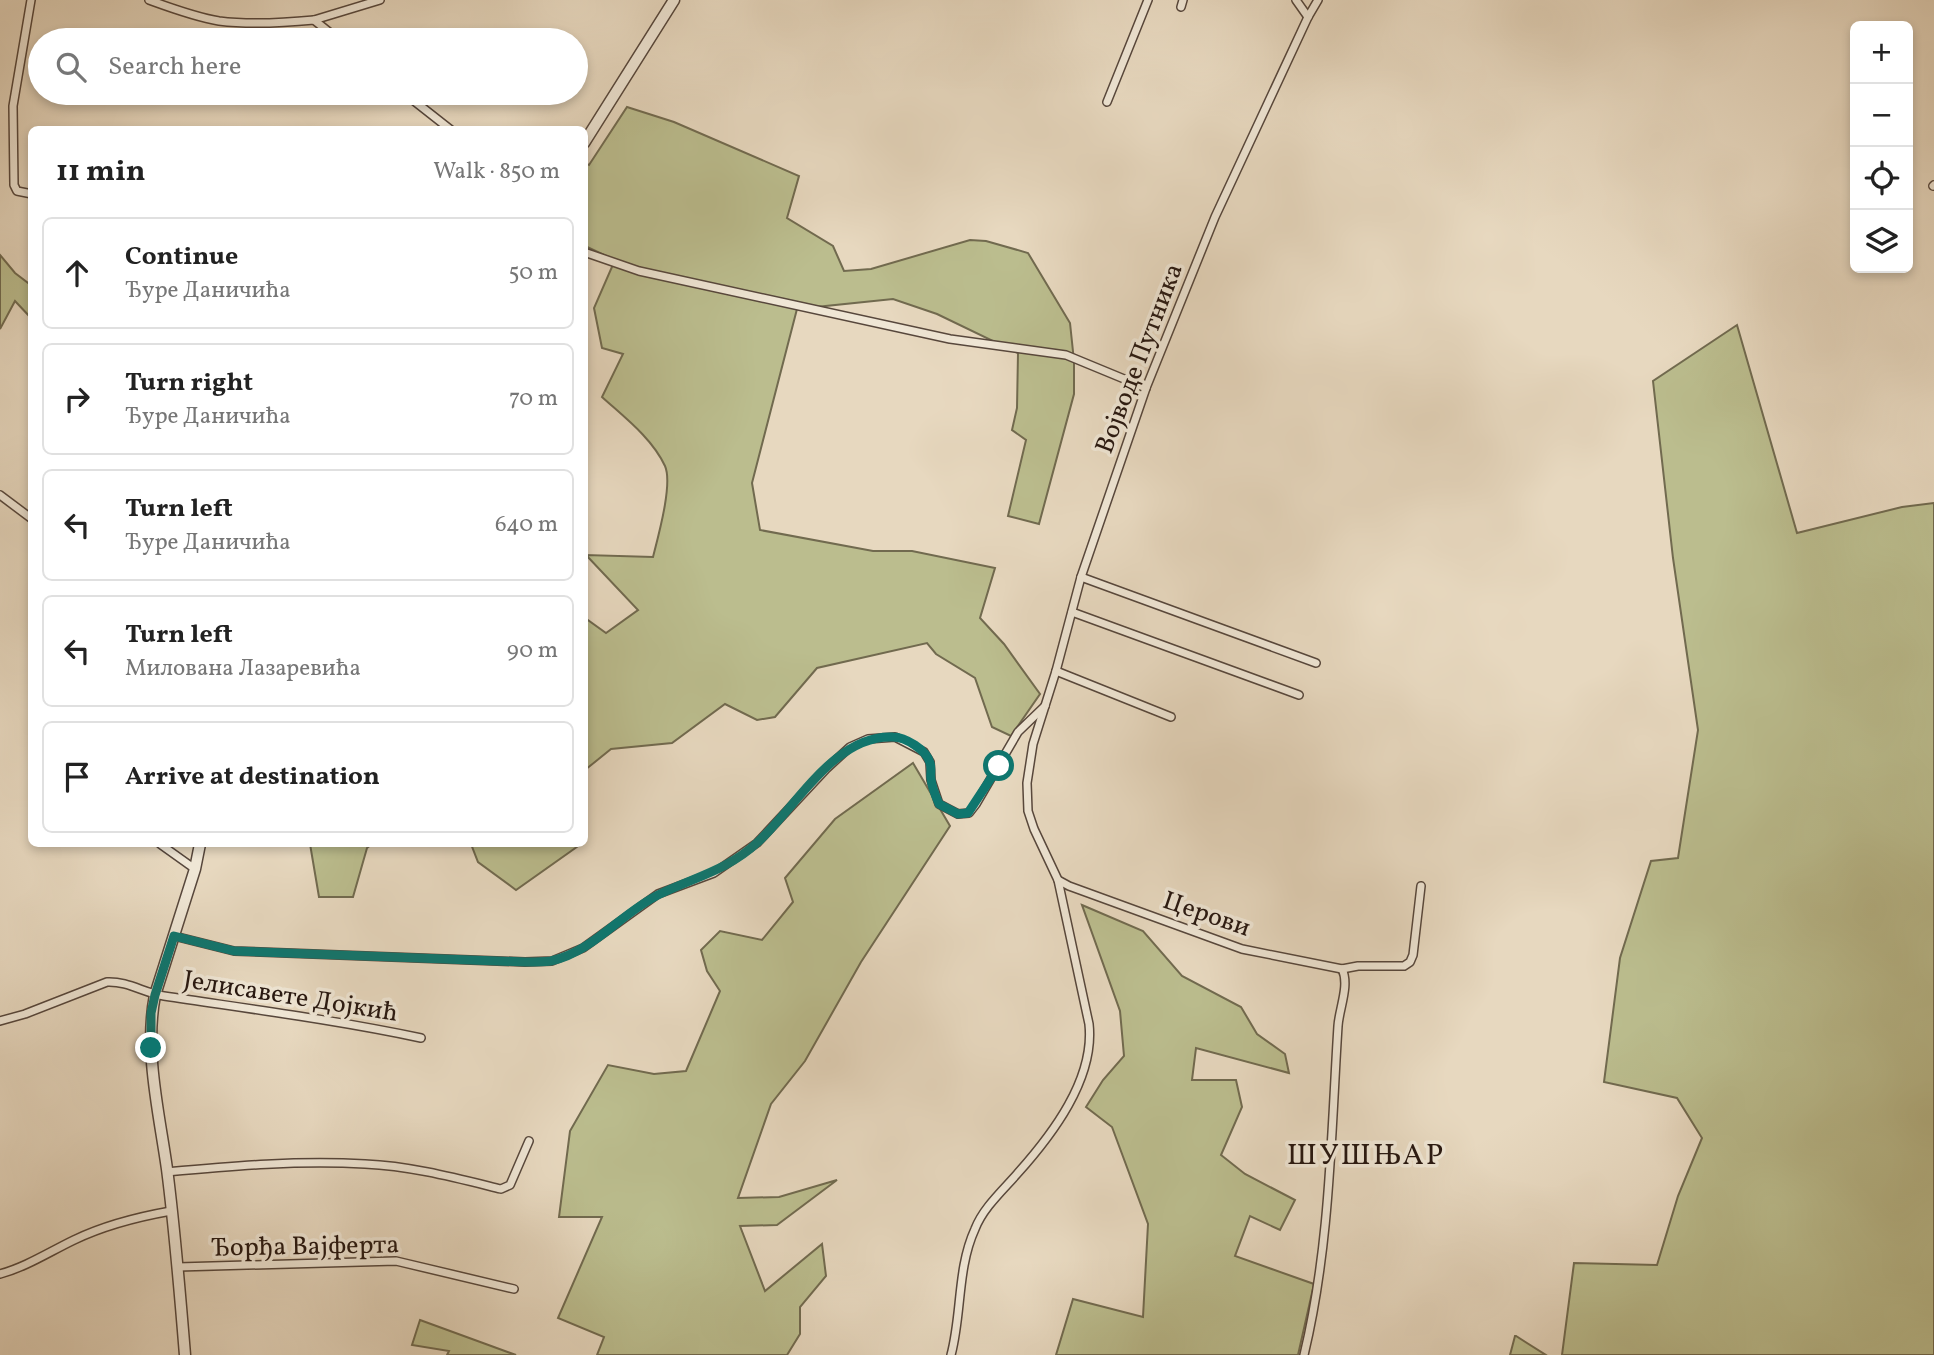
<!DOCTYPE html>
<html lang="en">
<head>
<meta charset="utf-8">
<style>
  :root { --surface:#fff; --page:#f6f6f6; --text:#222; --muted:#767676; --line:#e0e0e0 }
  body { margin:0; font-family:Vollkorn,serif; background:var(--page); color:var(--text) }
  .controls { position:absolute; right:21px; top:21px; display:grid; overflow:hidden; border-radius:10px; box-shadow:0 4px 10px #0003 }
  .controls button { width:63px; height:63px; display:grid; place-items:center; padding:0; border:0; border-bottom:2px solid var(--line); background:var(--surface); color:var(--text); font:35px sans-serif }
  .stop { position:absolute; width:21px; height:21px; margin:-16px; border:5px solid #0f766e; border-radius:50%; background:#fff }
  .stop.end { background:#0f766e; border-color:#fff; box-shadow:0 2px 7px #0008 }
  .list { margin:0; padding:0; list-style:none }
  h2 { display:flex; justify-content:space-between; align-items:center; height:91px; margin:0; padding:0 28px; font-size:30px }
  h2 small { font-size:23px; font-weight:400; color:var(--muted) }
  .list li { display:grid; grid-template-columns:46px 1fr auto; gap:21px; align-items:center; box-sizing:border-box; height:112px; margin:0 14px 14px; padding:0 14px; border:2px solid var(--line); border-radius:10px }
  .list b { display:block; font-size:26px; white-space:nowrap }
  .list p { margin:0; font-size:23px; white-space:nowrap; color:var(--muted) }
  .list em { font-size:23px; font-style:normal; color:var(--muted) }
  .icon { flex:none; width:38px; height:38px; fill:none; stroke:currentColor; stroke-width:2; stroke-linecap:round; stroke-linejoin:round }
  .map { position:relative; flex:none; width:1934px; height:1355px; overflow:hidden }
  .search { position:absolute; background:var(--surface); box-shadow:0 4px 10px #0003; left:28px; top:28px; width:560px; height:77px; display:flex; align-items:center; gap:18px; box-sizing:border-box; padding:0 24px; border-radius:38px; color:var(--muted); font-size:26px }
  .panel { position:absolute; background:var(--surface); box-shadow:0 4px 10px #0003; left:28px; top:126px; width:560px; height:721px; border-radius:10px }
  .map>svg:first-child { display:block }
  .green { fill:#bbbd8e; stroke:#716a4f; stroke-width:2 }
  .lines { fill:none; stroke-linecap:round; stroke-linejoin:round }
  .minor-casing { stroke:#57473c; stroke-width:10 }
  .tertiary-casing { stroke:#57473c; stroke-width:13 }
  .minor { stroke:#efe6d5; stroke-width:7 }
  .tertiary { stroke:#efe6d5; stroke-width:10 }
  .route { stroke:#0f766e; stroke-width:9 }
  .labels { text-anchor:middle; stroke-width:7; stroke-linejoin:round; paint-order:stroke }
  .street-label { font-size:26px; fill:#271710; stroke:#efe6d5 }
  .quarter-label { font-size:30px; letter-spacing:2px; fill:#271710; stroke:#efe6d5 }
</style>
</head>
<body>
<div class="map">
<svg width="1934" height="1355" viewBox="0 0 1934 1355">
  <rect width="100%" height="100%" fill="#e7d8bf"/>
  <filter id="stains"><feTurbulence type="fractalNoise" baseFrequency=".00286" numOctaves="4"/><feColorMatrix values="0 0 0 0 .2 0 0 0 0 .09 0 0 0 0 .02 0 0 0 .5 -.17"/></filter>
  <radialGradient id="worn" r=".72"><stop offset=".6" stop-color="#630" stop-opacity="0"/><stop offset="1" stop-color="#630" stop-opacity=".3"/></radialGradient>
  <g class="green">
    <path d="M627,107L674,122L799,176L787,218L833,246L844,271L871,269L970,240L986,241L1028,253L1070,323L1074,361V394L1039,524L1008,516L1026,440L1012,430L1017,408L1018,353L937,314L893,299L797,309L752,483L760,530L873,551H912L995,568L980,618L1004,644L1040,694L1011,736L992,727L975,678L936,654L927,643L817,668L775,717L757,720L725,704L672,743L611,749L585,770V618L606,633L638,610L586,555L653,557C658,537 673,484 665,466C652,438 624,417 602,397L623,354L602,348L594,308L615,260L585,246L584,162L589,165Z"/>
    <path d="M0,255L15,273L32,286L31,318L15,301L0,329Z"/>
    <path d="M1737,325L1797,533L1902,507L1934,503V1355H1562L1574,1263L1657,1265L1678,1196L1702,1138L1677,1098L1604,1082L1620,958L1651,861L1678,858L1698,730L1673,558L1653,381Z"/>
    <path d="M913,763L950,826L861,962L805,1061L771,1104L738,1198L779,1197L837,1180L777,1225L740,1226L765,1291L822,1244L826,1276L800,1307V1334L787,1355H597L604,1337L558,1318L602,1217H559L570,1131L608,1065L654,1074L686,1071L720,991L707,971L701,950L720,931L762,940L793,902L785,878L835,819Z"/>
    <path d="M310,844H372L367,848L353,897H319Z"/>
    <path d="M471,844H581L516,890L478,862Z"/>
    <path d="M1082,905L1143,931L1182,976L1241,1007L1257,1034L1285,1054L1289,1073L1196,1048L1192,1080H1236L1242,1107L1221,1155L1245,1174L1295,1200L1280,1230L1250,1216L1235,1256L1314,1284L1298,1355H1056L1073,1299L1143,1317L1148,1224L1112,1127L1086,1107L1103,1080L1124,1056L1120,1011Z"/>
    <path d="M420,1320L516,1355H447L449,1351L412,1345Z"/>
    <path d="M1515,1336H1516L1546,1355H1510Z"/>
  </g>
  <g class="lines">
    <g class="minor-casing">
      <g id="minor">
        <path d="M31,0L13,106L14,185L17,191L32,194"/>
        <path d="M149,0C171,8 195,17 219,21C250,25 283,23 314,20L339,40"/>
        <path d="M1296,0L1308,17"/>
        <path d="M1318,0L1308,17L1215,217L1146,388L1081,577L1056,671L1033,744L1027,783L1028,811L1034,829L1058,880L1069,886L1242,949L1342,969L1358,966H1404L1410,962L1413,955L1421,886"/>
        <path d="M1181,7L1183,0"/>
        <path d="M314,20L380,0"/>
        <path d="M404,93L451,130"/>
        <path d="M1107,102L1148,0"/>
        <path d="M1933,186L1934,185"/>
        <path d="M584,252L639,271L950,339L1066,355L1146,388"/>
        <path d="M0,495L32,519"/>
        <path d="M1081,577L1316,663"/>
        <path d="M1072,612L1299,695"/>
        <path d="M1056,671L1171,717"/>
        <path d="M160,844L195,869"/>
        <path d="M174,936L234,951L525,962L552,961L583,948L658,894L714,873L757,843L826,769L850,747L868,739L895,737L924,752L930,762L931,780L939,804L958,814L969,813L976,804L1018,732L1045,706"/>
        <path d="M0,1021L25,1014L107,982C128,981 144,993 164,996C250,1009 336,1020 421,1038"/>
        <path d="M167,1172C233,1166 298,1160 365,1164C411,1166 456,1178 501,1189L510,1185L529,1141"/>
        <path d="M178,1267L396,1261L514,1289"/>
        <path d="M0,1274C26,1267 49,1252 74,1240C105,1225 137,1217 171,1211"/>
        <path d="M951,1355C962,1314 957,1268 975,1229C983,1208 1003,1190 1017,1174C1052,1135 1095,1079 1089,1024L1058,880"/>
        <path d="M1304,1355C1330,1247 1331,1136 1338,1026C1339,1009 1350,985 1342,969"/>
      </g>
    </g>
    <g class="tertiary-casing">
      <g id="tertiary">
        <path d="M584,143L674,0"/>
        <path d="M185,1355C180,1293 175,1231 167,1169C159,1112 144,1052 155,995L195,869L200,844"/>
      </g>
    </g>
    <use href="#minor" class="minor"/>
    <use href="#tertiary" class="tertiary"/>
  </g>
  <g class="lines">
    <path class="route" d="M151,1048V1013L155,995L174,936L234,951L525,962C533,962 543,962 551,961C593,952 622,912 660,894C695,877 728,870 758,842C796,807 835,734 893,737C905,737 927,750 930,763C932,768 930,774 931,779C932,788 936,797 939,804L958,814L968,813L999,766"/>
  </g>
  <g class="labels">
    <g class="street-label">
      <text transform="translate(1138 358) rotate(-69)" y="9">Војводе Путника</text>
      <text transform="translate(1207 913) rotate(19)" y="9">Церови</text>
      <text transform="translate(291 995) rotate(9)" y="9">Јелисавете Дојкић</text>
      <text transform="translate(305 1245) rotate(-1)" y="9">Ђорђа Вајферта</text>
    </g>
    <g class="quarter-label">
      <text x="1366" y="1164">ШУШЊАР</text>
    </g>
  </g>
  <rect width="100%" height="100%" filter="url(#stains)"/>
  <rect width="100%" height="100%" fill="url(#worn)"/>
</svg>
<div class="controls">
<button>+</button>
<button>−</button>
<button><svg class="icon" aria-label="locate" viewBox="0 0 24 24"><circle cx="12" cy="12" r="6"/><path d="M12 2v4M12 18v4M2 12h4M18 12h4"/></svg></button>
<button><svg class="icon" aria-label="layers" viewBox="0 0 24 24"><path d="M12 4l9 5-9 5-9-5zM3 14l9 5 9-5"/></svg></button>
</div>
<div class="stop" style="left:999px;top:766px"></div>
<div class="stop end" style="left:151px;top:1048px"></div>
<div class="search"><svg class="icon" aria-label="search" viewBox="0 0 24 24"><circle cx="10" cy="10" r="6"/><path d="M15 15l6 6"/></svg>Search here</div>
<section class="panel">
<h2>11 min<small>Walk · 850 m</small></h2>
<ul class="list">
<li><svg class="icon" aria-label="ahead" viewBox="0 0 24 24"><path d="M12 20V5M6 11l6-6 6 6"/></svg><div><b>Continue</b><p>Ђуре Даничића</p></div><em>50 m</em></li>
<li><svg class="icon" aria-label="right" viewBox="0 0 24 24"><path d="M7 20v-9h11M14 6l5 5-5 5"/></svg><div><b>Turn right</b><p>Ђуре Даничића</p></div><em>70 m</em></li>
<li><svg class="icon" aria-label="left" viewBox="0 0 24 24"><path d="M17 20v-9H6M10 6l-5 5 5 5"/></svg><div><b>Turn left</b><p>Ђуре Даничића</p></div><em>640 m</em></li>
<li><svg class="icon" aria-label="left" viewBox="0 0 24 24"><path d="M17 20v-9H6M10 6l-5 5 5 5"/></svg><div><b>Turn left</b><p>Милована Лазаревића</p></div><em>90 m</em></li>
<li><svg class="icon" aria-label="arrive" viewBox="0 0 24 24"><path d="M6 21V4h12l-3 4 3 4H6"/></svg><div><b>Arrive at destination</b></div></li>
</ul>
</section>
</div>
</body>
</html>
